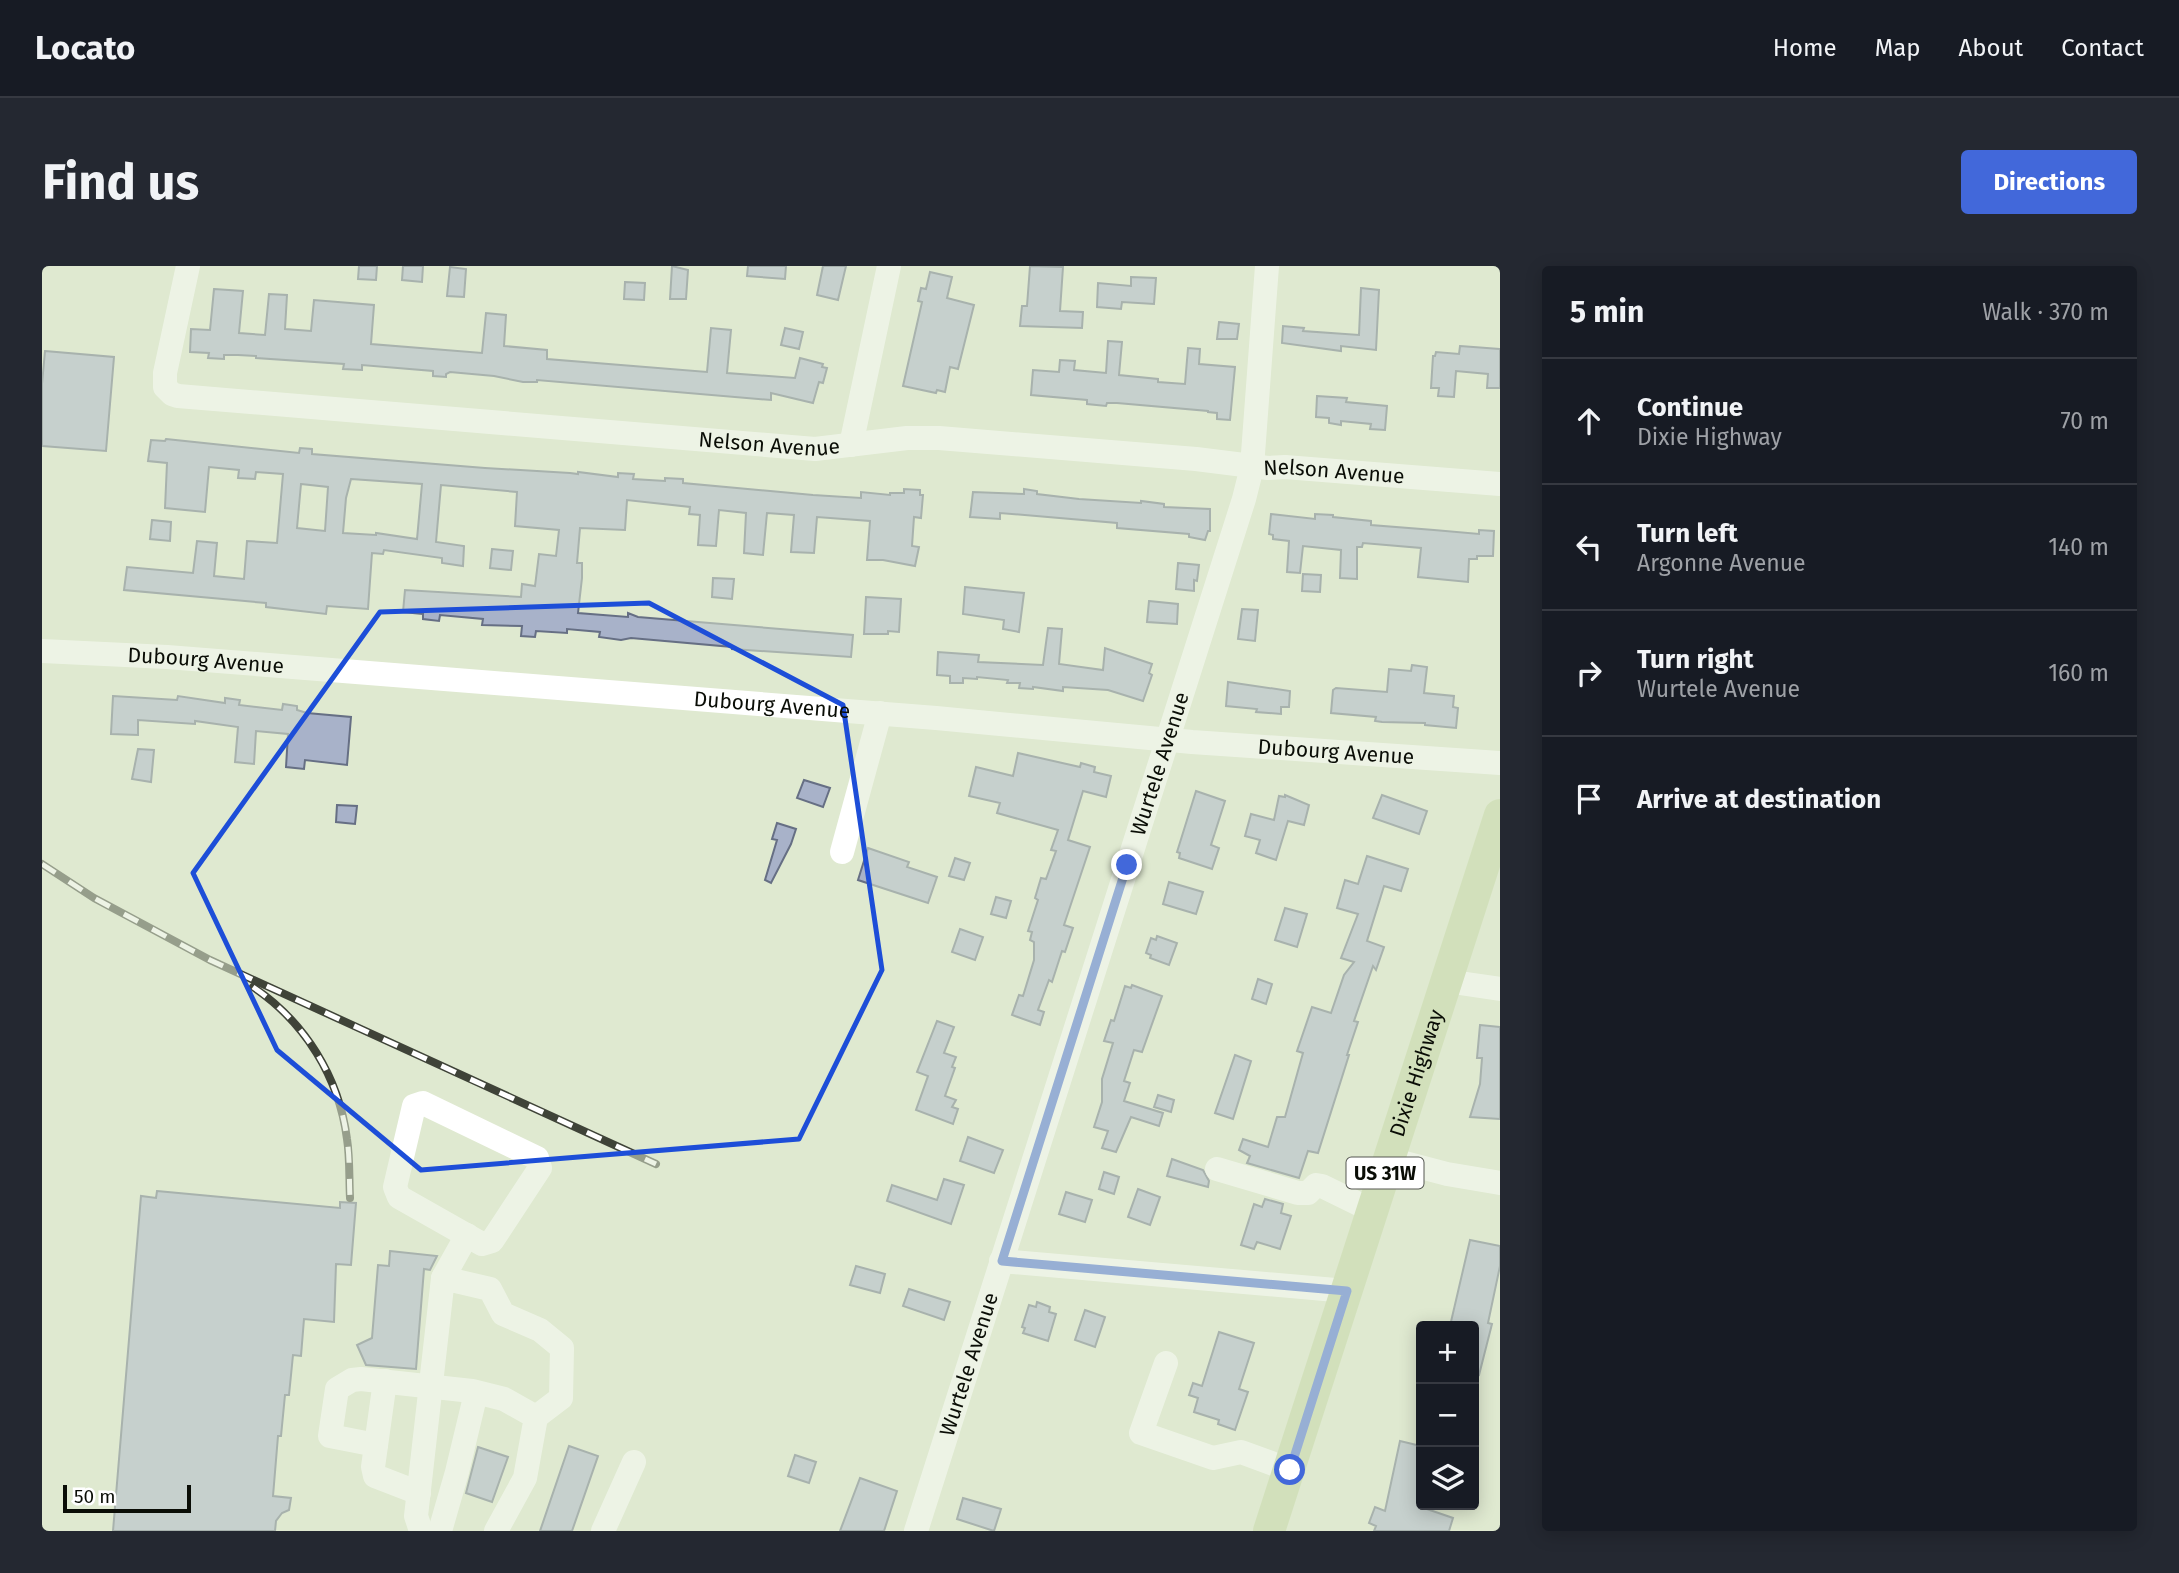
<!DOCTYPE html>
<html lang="en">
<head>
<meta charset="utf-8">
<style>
  :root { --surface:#171b24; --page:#242831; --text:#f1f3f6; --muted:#9ea1a6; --line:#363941; --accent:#4268da }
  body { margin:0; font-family:"Fira Sans",sans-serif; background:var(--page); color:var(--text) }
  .controls { position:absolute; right:21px; bottom:21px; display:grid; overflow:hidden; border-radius:7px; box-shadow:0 4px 18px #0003 }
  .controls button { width:63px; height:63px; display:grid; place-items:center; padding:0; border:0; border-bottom:2px solid var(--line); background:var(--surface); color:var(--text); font:35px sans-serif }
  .scale { position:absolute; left:21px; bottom:18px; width:128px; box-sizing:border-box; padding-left:7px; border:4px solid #0a0d06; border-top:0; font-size:19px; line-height:24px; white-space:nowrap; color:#0a0d06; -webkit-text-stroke:5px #fff; paint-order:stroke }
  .stop { position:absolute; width:21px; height:21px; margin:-16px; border:5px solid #4268da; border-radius:50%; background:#fff }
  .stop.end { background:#4268da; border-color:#fff; box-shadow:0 2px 7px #0008 }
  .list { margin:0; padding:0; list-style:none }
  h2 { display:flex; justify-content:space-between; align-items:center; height:91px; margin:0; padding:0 28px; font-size:30px }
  h2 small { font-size:23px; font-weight:400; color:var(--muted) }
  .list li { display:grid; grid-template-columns:46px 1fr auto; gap:21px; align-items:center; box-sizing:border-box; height:126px; padding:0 28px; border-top:2px solid var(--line) }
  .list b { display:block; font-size:26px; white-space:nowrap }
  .list p { margin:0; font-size:23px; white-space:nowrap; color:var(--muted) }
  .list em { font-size:23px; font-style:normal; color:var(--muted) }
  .icon { flex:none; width:38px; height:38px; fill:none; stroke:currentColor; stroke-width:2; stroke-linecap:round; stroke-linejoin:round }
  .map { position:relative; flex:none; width:1458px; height:1265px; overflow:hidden; border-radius:7px }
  header { display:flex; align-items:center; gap:42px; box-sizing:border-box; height:98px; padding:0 35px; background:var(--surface); border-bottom:2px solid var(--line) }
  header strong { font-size:33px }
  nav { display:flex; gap:38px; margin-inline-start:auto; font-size:24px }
  .intro { display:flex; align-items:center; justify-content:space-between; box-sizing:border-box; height:168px; padding:0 42px }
  h1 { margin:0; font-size:49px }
  .button { padding:18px 32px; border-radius:7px; background:var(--accent); color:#fff; font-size:24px; font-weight:700 }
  main { display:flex; gap:42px; padding:0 42px }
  aside { flex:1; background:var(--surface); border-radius:7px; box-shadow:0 4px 18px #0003 }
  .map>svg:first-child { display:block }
  .building { fill:#a8b2c9; stroke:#666f84; stroke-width:2; fill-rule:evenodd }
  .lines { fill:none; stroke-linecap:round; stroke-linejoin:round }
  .minor { stroke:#fff; stroke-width:24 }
  .major { stroke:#c4d6a2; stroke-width:32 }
  .rail-casing { stroke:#3f4338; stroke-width:8 }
  .rail { stroke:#fff; stroke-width:5; stroke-dasharray:16; stroke-linecap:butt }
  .route { stroke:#4268da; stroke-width:9 }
  .marked { fill:none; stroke:#1d4ed8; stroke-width:5; stroke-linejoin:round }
  .labels { text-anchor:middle; stroke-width:6; stroke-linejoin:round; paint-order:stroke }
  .shield { fill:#fff; stroke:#545651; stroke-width:2 }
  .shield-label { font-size:19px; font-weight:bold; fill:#0a0d06 }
  .street-label { font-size:21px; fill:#0a0d06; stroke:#fff }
</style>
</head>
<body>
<header>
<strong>Locato</strong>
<nav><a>Home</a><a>Map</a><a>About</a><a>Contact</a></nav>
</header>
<div class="intro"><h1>Find us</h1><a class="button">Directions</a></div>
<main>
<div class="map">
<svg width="1458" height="1265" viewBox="0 0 1458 1265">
  <rect width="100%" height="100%" fill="#dfe9d0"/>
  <g class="building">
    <path d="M317,0H335L334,14L316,13Z"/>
    <path d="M361,0H381L380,16L360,14Z"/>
    <path d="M630,0L646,4L644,33H628Z"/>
    <path d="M706,0H744L743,13L705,10Z"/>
    <path d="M781,0H804L796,34L775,29Z"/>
    <path d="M988,0L1021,1L1018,45L1041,46L1040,62L978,60L980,40H985Z"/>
    <path d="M408,1L424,3L422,31L405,30Z"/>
    <path d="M888,6L910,11L905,32L932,39L916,103L908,101L903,126L895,124L894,127L861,120L880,36L876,35L879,22L884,23Z"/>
    <path d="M1089,11L1114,12L1112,38L1080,36L1079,43L1055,41L1056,17L1089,20Z"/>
    <path d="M583,16L603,17L602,34L582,33Z"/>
    <path d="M1319,22L1337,24L1334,84L1299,80V85L1240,77L1241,60L1262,62L1261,65L1317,69Z"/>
    <path d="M172,23L201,25L197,67L223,69L227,28L245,29L243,63L269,65L272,34L332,39L329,78L440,87L444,47L464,49L462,80L505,84V93L665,106L669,62L689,64L685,107L753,112L758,92L781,98L780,101L785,102L781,117L777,116L771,137L729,127V134L495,114V116H481L452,110L408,106L404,108V111L391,110V105L320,99V104L301,103L302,98L214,92V90L196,89H182V93L166,92L167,87L148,86L149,63L168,64Z"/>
    <path d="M1177,56L1197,58L1195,73H1175Z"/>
    <path d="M743,62L761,66L757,83L739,79Z"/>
    <path d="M1066,75L1080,76L1077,109L1116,113V116L1143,118L1146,82L1158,83L1157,98L1193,101L1188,154L1175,153V147L1166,146V145L1075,137H1065L1064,140L1045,138V134L989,129L991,104L1017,106L1018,94L1033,95L1032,104L1064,107Z"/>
    <path d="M1418,80L1458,83V122H1445L1446,108L1414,105L1412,131L1396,130L1397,122H1389L1391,90H1393L1394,86L1417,88Z"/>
    <path d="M3,85L72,91L64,185L0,180V118Z"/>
    <path d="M1275,130L1305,132L1304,136L1345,140L1343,164L1328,163L1329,158L1299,155V159L1287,157V152L1274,151Z"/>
    <path d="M124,173L257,187L258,182L270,183V188L443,202L528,207L536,208V206L576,211V207L592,208L591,213L623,215V212L641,213V217L771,229L819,232V226L848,229V227H862V223L878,224V229H881L879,252L872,251L870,280L877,281L873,300L841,294H825L828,255L775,251L772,287L749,286L752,249L725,247L721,289L702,287L704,247L677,244L674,280L656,279L658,249L647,248L648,241L585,234L583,264L538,262L535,297H540V312L536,347L586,351V347L596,351L811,369L809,391L690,383V381L589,372L579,374L557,371L558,366L525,363V367L494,365L493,371L479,370L480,360L440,359L441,353L398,349L397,355L381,353V348L361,346L363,324L479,331L480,318L493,320L497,288L514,290L517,264L473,260L475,226L399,219L394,276L422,280L421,300L400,297V292L342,284L341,288L330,287L326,343L285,340L284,348L224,341V337L82,324L85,301L151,307L155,275L175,277L172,310L202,313L205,275L235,277L241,208L214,206L213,213L196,212L197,204L167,201L163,246L123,242L125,197L106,195L109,174L123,175ZM309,213L380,218L375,273L334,267V269L301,267L304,232ZM259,218L286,221L283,265L255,262Z"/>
    <path d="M982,223L995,225V228L1037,233L1099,237V235L1122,238V241L1168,243V265H1166L1163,274L1147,271V268L1075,262V257L958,247V253L928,251L931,226L982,228Z"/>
    <path d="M1229,248L1273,253V248L1291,249V251L1329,255V259L1392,264L1437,268V264L1452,265L1451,290H1435V293H1427L1426,316L1376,311L1379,282L1321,277L1320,281H1315V313L1298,312L1299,284L1261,280L1258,307L1245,306L1247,275L1231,273V269L1227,268Z"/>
    <path d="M110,254L129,256L128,275L108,273Z"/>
    <path d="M450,283L471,285L469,304L448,302Z"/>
    <path d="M1136,297L1157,299L1155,315L1152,314V325L1134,323Z"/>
    <path d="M1261,308L1279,309L1278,326L1260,325Z"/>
    <path d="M671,312L692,313L690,333L670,331Z"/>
    <path d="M923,321L982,327L977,366L961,363L962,354L921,348Z"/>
    <path d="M824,331L859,333L857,366L846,365V368H822Z"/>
    <path d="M1107,335L1136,338L1135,358L1105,356Z"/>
    <path d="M1200,343L1216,344L1213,375L1196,373Z"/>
    <path d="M1006,362L1020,363L1017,398L1061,404L1063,382L1110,398L1107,407L1110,409L1101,435L1066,424L1021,421V425L991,421V423L977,422L978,417H965L966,414L935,411V413L921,412V417H908V410L895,409L896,386L937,389L936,396L1001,399Z"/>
    <path d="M1370,399L1385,401L1382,427L1412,430L1411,441L1416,442L1414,462L1383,459V457L1340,456L1333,455L1334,451L1289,447L1291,424L1294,422L1345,426L1347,403L1369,405Z"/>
    <path d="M1186,416L1248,425L1247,441H1239V448L1214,446L1215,443L1184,440Z"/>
    <path d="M71,430L135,434L136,430L183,437V432L198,434L197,439L240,444L241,438L255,440V444L265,447L309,451L305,499L263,494L262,503L244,501L246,468L214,465L212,498L193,496L196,461L153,455V458L96,454V469L69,468Z"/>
    <path d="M96,483L112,484L109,516L90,513Z"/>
    <path d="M976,487L1038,501L1039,497L1053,501L1052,506L1069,510L1064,531L1041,525L1026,574L1048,581L1022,659L1031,662L1023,686L1020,685L1010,716L1007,714L996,744L1002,746L998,759L970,749L977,729L981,730L992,694V676L988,674L990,666L986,665L996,634L993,632L999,612L1004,613L1014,585L1009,584L1016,564L955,547L958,537L927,530L934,501L971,510Z"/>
    <path d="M762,514L788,522L781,541L755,532Z"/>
    <path d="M1154,525L1183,535L1169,579L1177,582L1170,603L1137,592L1138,587L1135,586Z"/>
    <path d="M1243,529L1267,539L1262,559L1246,555L1234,594L1214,587L1218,574L1203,570L1209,548L1232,554L1237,530L1243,531Z"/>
    <path d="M1340,529L1385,545L1377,568L1331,552Z"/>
    <path d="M295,539L315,540L313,558L294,556Z"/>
    <path d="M735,557L754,563L749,578L729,617L723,614L735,574L730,573Z"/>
    <path d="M826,582L867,596L865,601L895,611L886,637L816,614Z"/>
    <path d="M1325,590L1366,603L1359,625L1342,620L1325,675L1342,681L1334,704L1331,700L1312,755L1316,756L1305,789H1307L1276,887L1266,885L1257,912L1205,897L1208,890L1197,884L1201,873L1226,881L1235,851H1243L1261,787L1255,785L1270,741L1289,747L1302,709L1312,696L1299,692L1316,648L1295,642L1303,614L1316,618Z"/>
    <path d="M913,592L928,597L922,614L907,610Z"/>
    <path d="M1127,616L1161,626L1154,648L1121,638Z"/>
    <path d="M954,631L969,635L964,652L949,648Z"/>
    <path d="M1243,642L1265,648L1255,681L1233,674Z"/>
    <path d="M918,663L941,671L933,694L910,686Z"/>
    <path d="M1115,670L1135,677L1127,699L1108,692L1109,689L1104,687L1109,672L1114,674Z"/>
    <path d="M1216,713L1230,718L1224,738L1210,733Z"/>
    <path d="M1090,719L1120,730L1100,786L1092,784L1082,815L1088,817L1082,835L1121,847L1117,860L1089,851L1074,886L1060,882L1066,865L1052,861L1060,836V813L1071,777L1062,775L1069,754L1072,755L1083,720L1089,722Z"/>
    <path d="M895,755L912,761L902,787L914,791L910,801L913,802L903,830L914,834L910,841L916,843L911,858L874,844L886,810L875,806Z"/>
    <path d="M1438,759L1458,761V853L1428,851L1438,818L1440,792H1435Z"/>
    <path d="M1193,789L1209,795L1191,853L1173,847Z"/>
    <path d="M1116,829L1132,834L1129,846L1112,841Z"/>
    <path d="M926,871L961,884L952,907L918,895Z"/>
    <path d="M1130,893L1161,904L1167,915L1166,921L1125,910Z"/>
    <path d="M1062,906L1077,911L1072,928L1057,923Z"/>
    <path d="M902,913L922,919L909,958L845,935L850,919L895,934Z"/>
    <path d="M1096,923L1118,931L1108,959L1086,951Z"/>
    <path d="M115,925L298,942V936L314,937L309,999L294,998L292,1056L262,1053L259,1090L251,1089L247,1129H243L239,1170H236L231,1230L249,1232L247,1244L240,1247L234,1255L233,1265H71L99,930L114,932Z"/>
    <path d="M1024,926L1050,934L1043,956L1017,948Z"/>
    <path d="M1223,933L1241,938L1239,947L1249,950L1238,983L1215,976L1212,983L1199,979L1212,938L1220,941Z"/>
    <path d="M1428,974L1458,980V1000L1446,1057L1450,1058L1437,1109L1432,1108V1060H1408Z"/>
    <path d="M348,985L395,990L388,1004L382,1003L374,1103L324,1099L315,1079L330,1072L336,999L347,1000Z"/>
    <path d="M814,1000L843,1008L838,1027L808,1019Z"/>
    <path d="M867,1023L908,1036L902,1054L861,1040Z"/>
    <path d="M995,1036L1008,1041L1007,1046L1014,1048L1006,1075L981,1067L983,1062L980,1061L987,1039L994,1041Z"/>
    <path d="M1043,1044L1063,1051L1053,1081L1033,1074Z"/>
    <path d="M1177,1066L1212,1077L1197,1123L1206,1126L1193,1164L1176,1158L1177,1154L1152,1146L1156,1132L1147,1129L1151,1117L1160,1120Z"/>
    <path d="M1358,1175L1379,1180V1241L1411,1252L1407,1265H1332L1334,1260L1327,1257L1333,1241L1343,1245Z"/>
    <path d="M527,1180L556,1190L530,1265H498Z"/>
    <path d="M436,1181L466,1191L450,1236L424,1227Z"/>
    <path d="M753,1189L774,1196L767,1217L746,1210Z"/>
    <path d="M818,1212L855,1225L842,1265H798Z"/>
    <path d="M921,1232L959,1243L952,1265L915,1253Z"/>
  </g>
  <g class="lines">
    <g class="minor">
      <path id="s1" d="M146,0L123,107V121L130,128L136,130L773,183L865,172H897L1154,193L1226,202L1243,201L1458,218"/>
      <path d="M809,179L847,0"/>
      <path id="s2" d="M0,385L125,391L894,452L1150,476L1458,497"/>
      <path d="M800,586L838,447"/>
      <path d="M1404,715L1458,723"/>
      <path d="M381,837L495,892L498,902L450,975L440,978L357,931L353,921L372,840Z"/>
      <path d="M1348,893L1405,908L1458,917"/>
      <path d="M1175,903L1256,927H1266L1274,919L1280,920L1331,945"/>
      <path d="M959,995L1305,1025"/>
      <path d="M401,1012L425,969"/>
      <path d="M1124,1097L1099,1167L1171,1192L1199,1186L1248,1204"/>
      <path d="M343,1115L331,1201L333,1210L377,1227"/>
      <path d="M334,1179L288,1170L295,1123L310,1114L319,1113L430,1125L462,1133L494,1151L483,1212L454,1265"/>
      <path d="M379,1265L374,1250L401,1012L448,1023L461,1048L498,1064L520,1082L519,1132L494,1151"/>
      <path d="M398,1265L415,1206L434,1127"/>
      <path d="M561,1265L592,1196"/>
      <path id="s3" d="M874,1265L1202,233L1210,201L1225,0"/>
    </g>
    <path class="major" id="s4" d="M1227,1265L1458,549"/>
    <g class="rail-casing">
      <g id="rail">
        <path d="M0,598L52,632L168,694L614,898"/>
        <path d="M211,721C263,756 297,811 305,873C308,892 307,913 308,932"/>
      </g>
    </g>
    <use href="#rail" class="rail"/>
  </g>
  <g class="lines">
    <path class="route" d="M1085,599L960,995L1305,1025L1248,1204"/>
  </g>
  <path d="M0 0H1458V1265H0ZM607,337L801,439L840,704L757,873L379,904L235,784L151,607L338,346Z" fill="#dfe9d0" fill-opacity=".55" fill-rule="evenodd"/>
  <path class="marked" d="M607,337L801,439L840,704L757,873L379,904L235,784L151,607L338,346Z"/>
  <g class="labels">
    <rect class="shield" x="1304.5" y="891.5" width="77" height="31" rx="5"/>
    <g class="shield-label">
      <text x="1343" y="914">US 31W</text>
    </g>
    <g class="street-label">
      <text dy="7" stroke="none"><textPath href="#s1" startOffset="733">Nelson Avenue</textPath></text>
      <text dy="7" stroke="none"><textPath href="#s1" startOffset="1300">Nelson Avenue</textPath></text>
      <text dy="7" stroke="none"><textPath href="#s2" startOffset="164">Dubourg Avenue</textPath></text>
      <text dy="7" stroke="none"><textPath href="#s2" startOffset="732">Dubourg Avenue</textPath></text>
      <text dy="7" stroke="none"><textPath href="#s2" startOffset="1298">Dubourg Avenue</textPath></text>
      <text dy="7" stroke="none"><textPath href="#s3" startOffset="805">Wurtele Avenue</textPath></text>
      <text dy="7" stroke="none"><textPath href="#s4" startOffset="481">Dixie Highway</textPath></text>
      <text dy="7" stroke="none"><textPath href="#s3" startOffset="175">Wurtele Avenue</textPath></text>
    </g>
  </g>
</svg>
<div class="controls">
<button>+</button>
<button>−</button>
<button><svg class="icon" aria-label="layers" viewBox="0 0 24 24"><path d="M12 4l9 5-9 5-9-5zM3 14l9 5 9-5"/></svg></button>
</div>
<div class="scale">50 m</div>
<div class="stop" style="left:1248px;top:1204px"></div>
<div class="stop end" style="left:1085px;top:599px"></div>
</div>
<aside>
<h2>5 min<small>Walk · 370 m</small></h2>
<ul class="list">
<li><svg class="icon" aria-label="ahead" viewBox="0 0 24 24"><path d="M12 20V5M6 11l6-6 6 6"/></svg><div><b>Continue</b><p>Dixie Highway</p></div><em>70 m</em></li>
<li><svg class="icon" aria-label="left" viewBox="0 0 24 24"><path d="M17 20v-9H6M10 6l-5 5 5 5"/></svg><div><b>Turn left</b><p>Argonne Avenue</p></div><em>140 m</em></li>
<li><svg class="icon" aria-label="right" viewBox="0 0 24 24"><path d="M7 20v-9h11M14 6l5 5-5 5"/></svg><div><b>Turn right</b><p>Wurtele Avenue</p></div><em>160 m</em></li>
<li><svg class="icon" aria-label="arrive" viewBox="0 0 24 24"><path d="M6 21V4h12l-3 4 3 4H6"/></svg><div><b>Arrive at destination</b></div></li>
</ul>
</aside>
</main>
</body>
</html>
